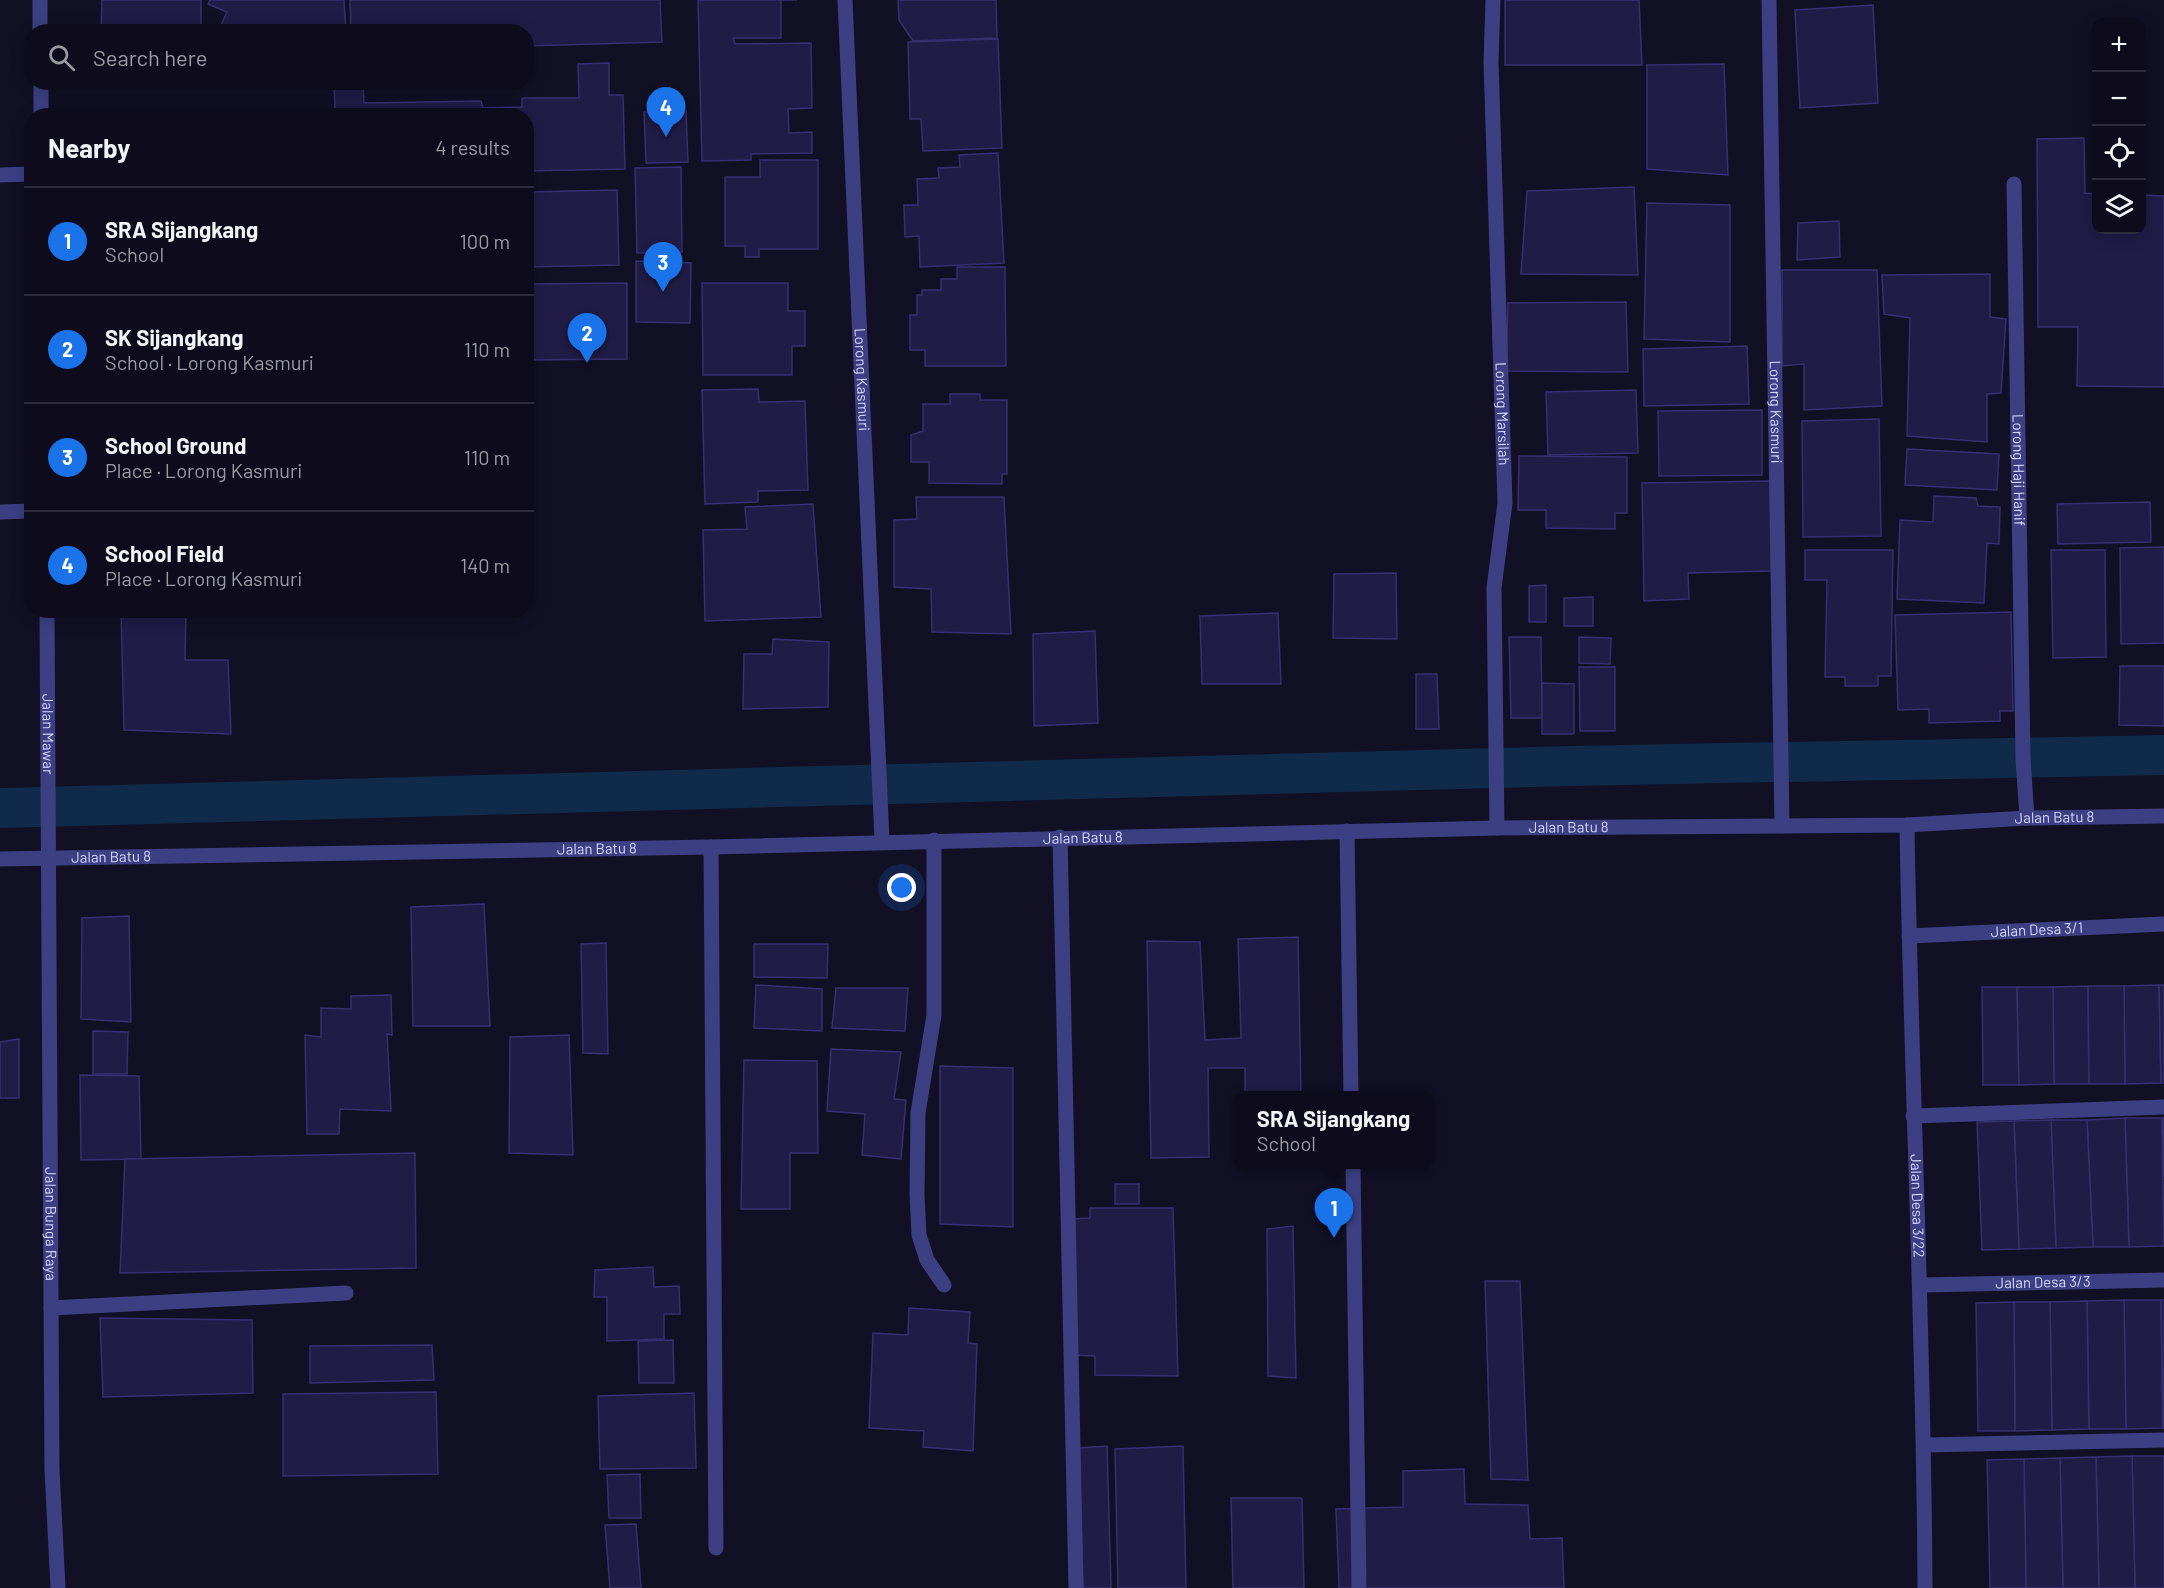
<!DOCTYPE html>
<html lang="en">
<head>
<meta charset="utf-8">
<style>
  :root { --surface:#0e0c1c; --page:#171525; --text:#f1f3f6; --muted:#9b9ba3; --line:#2e2c3b; --accent:#1a73e8 }
  body { margin:0; font-family:Barlow,sans-serif; background:var(--page); color:var(--text) }
  .controls { position:absolute; right:18px; top:18px; display:grid; overflow:hidden; border-radius:12px; box-shadow:0 3px 15px #0003 }
  .controls button { width:54px; height:54px; display:grid; place-items:center; padding:0; border:0; border-bottom:2px solid var(--line); background:var(--surface); color:var(--text); font:30px sans-serif }
  .you { position:absolute; left:902px; top:888px; width:21px; height:21px; margin:-15px; border:4px solid #fff; border-radius:50%; background:#1a73e8; box-shadow:0 0 0 9px #1a73e833 }
  .badge { display:grid; place-items:center; width:39px; height:39px; border-radius:50%; background:var(--accent); color:#fff; font-size:20px; font-weight:700 }
  .pin { position:absolute; translate:-50% -50px; filter:drop-shadow(0 2px 3px #0008) }
  .pin::after { content:''; position:absolute; top:32px; width:21px; height:18px; background:inherit; clip-path:polygon(0 0,100% 0,50% 100%) }
  .popup { position:absolute; left:1233px; top:1091px; width:201px; height:78px; box-sizing:border-box; display:grid; place-content:center; border-radius:12px; background:var(--surface); filter:drop-shadow(0 2px 4px #0005); font-size:20px; white-space:nowrap; color:var(--muted) }
  .popup b { font-size:22px; color:var(--text) }
  .popup::after { content:''; position:absolute; left:50%; top:100%; margin-left:-12px; border:12px solid transparent; border-top-color:var(--surface) }
  .list { margin:0; padding:0; list-style:none }
  h2 { display:flex; justify-content:space-between; align-items:center; height:78px; margin:0; padding:0 24px; font-size:26px }
  h2 small { font-size:20px; font-weight:400; color:var(--muted) }
  .list li { display:grid; grid-template-columns:39px 1fr auto; gap:18px; align-items:center; box-sizing:border-box; height:108px; padding:0 24px; border-top:2px solid var(--line) }
  .list b { display:block; font-size:22px; white-space:nowrap }
  .list p { margin:0; font-size:20px; white-space:nowrap; color:var(--muted) }
  .list em { font-size:20px; font-style:normal; color:var(--muted) }
  .icon { flex:none; width:33px; height:33px; fill:none; stroke:currentColor; stroke-width:2; stroke-linecap:round; stroke-linejoin:round }
  .map { position:relative; flex:none; width:2164px; height:1588px; overflow:hidden }
  .search { position:absolute; background:var(--surface); box-shadow:0 3px 15px #0003; left:24px; top:24px; width:510px; height:66px; display:flex; align-items:center; gap:15px; box-sizing:border-box; padding:0 21px; border-radius:24px; color:var(--muted); font-size:22px }
  .panel { position:absolute; background:var(--surface); box-shadow:0 3px 15px #0003; left:24px; top:108px; width:510px; height:510px; border-radius:24px }
  .map>svg:first-child { display:block }
  .lines { fill:none; stroke-linecap:round; stroke-linejoin:round }
  .canal { stroke:#102a49; stroke-width:40 }
  .building { fill:#211c46; stroke:#372f71; stroke-width:1.5 }
  .minor { stroke:#3c4083; stroke-width:15 }
  .labels { text-anchor:middle; stroke-width:6; stroke-linejoin:round; paint-order:stroke }
  .street-label { font-size:15px; fill:#d7d6fe; stroke:#121025 }
</style>
</head>
<body>
<div class="map">
<svg width="2164" height="1588" viewBox="0 0 2164 1588">
  <rect width="100%" height="100%" fill="#121025"/>
  <g class="lines">
    <path class="canal" d="M0,808L1570,766L2164,755"/>
  </g>
  <g class="building">
    <path d="M102,0H201V32H101Z"/>
    <path d="M210,0H344L346,32H218L227,12L208,4Z"/>
    <path d="M350,0H660L662,42L526,46V32H351Z"/>
    <path d="M698,0H797H781V38H733L735,44L811,43L812,108L788,109L789,133L812,132V153L751,154V160L702,161Z"/>
    <path d="M898,0H996L997,38L913,41L899,20Z"/>
    <path d="M1505,0H1639L1642,65H1505Z"/>
    <path d="M1873,5L1878,103L1800,108L1795,10Z"/>
    <path d="M998,39L1002,148L923,151L921,119H910L908,42Z"/>
    <path d="M609,63V95H623L625,169L526,171V116H302V109H335L334,82H363L364,103L481,101L483,108L522,107V98H579L578,64Z"/>
    <path d="M1724,64L1728,175L1647,169V65Z"/>
    <path d="M686,111L688,162L646,163L644,112Z"/>
    <path d="M2084,138L2085,193L2096,194V230H2142V195L2164,196V387L2077,386L2078,327H2038L2037,139Z"/>
    <path d="M998,153L1004,263L920,267L919,236L905,237L904,205H918L917,179L939,178L938,168L960,167L959,155Z"/>
    <path d="M760,160H818V249H759V257H745V246H725V177H760Z"/>
    <path d="M681,167L682,252L637,253L635,168Z"/>
    <path d="M1634,187L1638,275L1521,274L1527,191Z"/>
    <path d="M617,190L619,265L526,267V192Z"/>
    <path d="M1647,203L1730,205V342L1644,339Z"/>
    <path d="M1839,221L1840,257L1797,260L1798,223Z"/>
    <path d="M636,261L691,263L690,323L636,322Z"/>
    <path d="M957,267H1005L1006,366H925V350H910V315H917V295H922V290H941V279H957Z"/>
    <path d="M1782,270H1877L1882,406L1804,410V364L1782,366Z"/>
    <path d="M1990,274V317L2006,319L2001,393L1987,394V442L1907,436L1910,318L1884,314L1882,275Z"/>
    <path d="M627,283V359L526,360V284Z"/>
    <path d="M702,283H788V311H805V346H792V375H703Z"/>
    <path d="M1626,302L1628,372L1506,371L1508,303Z"/>
    <path d="M1747,346L1749,404L1644,406L1643,349Z"/>
    <path d="M758,389L759,402L805,401L808,490L758,491V502L705,504L702,390Z"/>
    <path d="M1636,390L1638,453L1548,455L1546,392Z"/>
    <path d="M950,394H980V400H1007V474H1002V484L929,483V462H911V435L923,431V404H950Z"/>
    <path d="M1762,410V475L1659,476L1658,411Z"/>
    <path d="M1879,419L1881,536L1803,537L1802,421Z"/>
    <path d="M1907,449L1999,454L1997,490L1905,485Z"/>
    <path d="M1519,456L1627,457V513H1615V529L1546,528V510H1518Z"/>
    <path d="M1772,481L1774,571L1688,573L1689,599L1644,601L1642,483Z"/>
    <path d="M1934,496L1976,498L1978,506L2000,507L1999,544L1987,543L1984,603L1897,599L1900,520L1933,522Z"/>
    <path d="M916,497H1004L1011,634L932,632L931,589L894,587V520L917,519Z"/>
    <path d="M2150,502L2151,542L2058,544L2057,504Z"/>
    <path d="M813,504L821,617L705,621L703,530L747,529L745,507Z"/>
    <path d="M2164,547V643L2121,644L2120,548Z"/>
    <path d="M1805,550H1893L1891,676H1878V686H1845V677H1825L1827,580H1805Z"/>
    <path d="M2051,550H2105L2106,657L2053,658Z"/>
    <path d="M1396,573L1397,639L1333,638L1334,574Z"/>
    <path d="M1546,585V622H1529V586Z"/>
    <path d="M1593,597V626H1564V598Z"/>
    <path d="M121,610H186L185,660H228L231,734L124,730Z"/>
    <path d="M2011,612L2013,711H2000V721L1929,723V709L1898,710L1895,615Z"/>
    <path d="M1278,613L1281,684H1202L1200,616Z"/>
    <path d="M1095,631L1098,723L1034,726L1033,634Z"/>
    <path d="M1509,637H1541L1542,718H1511Z"/>
    <path d="M1579,637L1611,638L1610,664L1579,663Z"/>
    <path d="M773,639L829,642L828,707L743,709L744,654H772Z"/>
    <path d="M2120,666H2164V726L2119,725Z"/>
    <path d="M1579,667H1615V731H1580Z"/>
    <path d="M1416,674H1437L1439,729H1416Z"/>
    <path d="M1542,683L1574,684V734H1542Z"/>
    <path d="M484,904L490,1026H413L411,907Z"/>
    <path d="M129,916L131,1022L81,1019L82,918Z"/>
    <path d="M1298,937L1301,1096H1245V1068H1208L1209,1157L1151,1158L1147,941L1200,942L1205,1040L1241,1038L1238,939Z"/>
    <path d="M606,943L608,1054L583,1053L581,944Z"/>
    <path d="M754,944H828L827,978L754,977Z"/>
    <path d="M756,985L822,989V1031L754,1028Z"/>
    <path d="M2159,985L2161,1083L2125,1084L2124,986Z"/>
    <path d="M2159,985H2164V1083H2161Z"/>
    <path d="M2088,986L2089,1084H2054L2053,987Z"/>
    <path d="M2088,986H2124L2125,1084H2089Z"/>
    <path d="M1982,987H2017L2019,1085H1983Z"/>
    <path d="M2017,987H2053L2054,1084L2019,1085Z"/>
    <path d="M836,988H908L905,1031L832,1028Z"/>
    <path d="M391,995L392,1035L387,1034L391,1111L340,1109L339,1134H307L305,1035L321,1037V1008L351,1009V996Z"/>
    <path d="M93,1031L128,1032L127,1074H93Z"/>
    <path d="M569,1035L573,1155L509,1153L510,1037Z"/>
    <path d="M19,1039V1098H0V1042Z"/>
    <path d="M831,1049L901,1052L894,1099L906,1100L901,1159L862,1155L865,1114L827,1111Z"/>
    <path d="M744,1060L817,1061L818,1153H790V1209H741Z"/>
    <path d="M940,1066L1013,1068V1227L940,1224Z"/>
    <path d="M80,1075L139,1076L141,1159L81,1160Z"/>
    <path d="M2125,1118H2162L2164,1246L2129,1247Z"/>
    <path d="M2125,1118L2129,1247H2093L2087,1120Z"/>
    <path d="M2162,1118H2164V1177Z"/>
    <path d="M2051,1120H2087L2093,1247L2056,1248Z"/>
    <path d="M2051,1120L2056,1248L2019,1249L2014,1121Z"/>
    <path d="M2014,1121L2019,1249L1982,1250L1977,1122Z"/>
    <path d="M415,1153L416,1268L120,1273L125,1159Z"/>
    <rect x="1115" y="1184" width="24" height="20"/>
    <path d="M1090,1208H1173L1178,1376L1095,1375V1356L1072,1355L1069,1219L1090,1218Z"/>
    <path d="M1293,1226L1296,1378L1268,1376L1267,1229Z"/>
    <path d="M653,1267L654,1287L679,1286L680,1314H664V1339L607,1341V1297H594L595,1270Z"/>
    <path d="M1485,1281H1520L1528,1480L1491,1479Z"/>
    <path d="M2124,1300H2161L2163,1428L2126,1429Z"/>
    <path d="M2124,1300L2126,1429H2089L2087,1301Z"/>
    <path d="M2161,1300H2164V1428H2163Z"/>
    <path d="M2087,1301L2089,1429L2052,1430L2050,1302Z"/>
    <path d="M2014,1302H2050L2052,1430L2015,1431Z"/>
    <path d="M2014,1302L2015,1431H1978L1976,1303Z"/>
    <path d="M909,1308L970,1312L968,1343L977,1344L973,1451L923,1447L924,1431L869,1428L873,1333L908,1335Z"/>
    <path d="M100,1318L252,1320L253,1393L103,1397Z"/>
    <path d="M673,1340L674,1383H639L638,1341Z"/>
    <path d="M432,1345L434,1380L310,1383V1346Z"/>
    <path d="M436,1392L438,1474L283,1476V1394Z"/>
    <path d="M694,1393L696,1468L600,1469L598,1396Z"/>
    <path d="M1107,1446L1111,1588H1083L1079,1448Z"/>
    <path d="M1183,1446L1186,1588H1118L1115,1449Z"/>
    <path d="M2132,1456H2164V1588H2135Z"/>
    <path d="M2132,1456L2135,1588H2099L2096,1457Z"/>
    <path d="M2096,1457L2099,1588H2063L2060,1458Z"/>
    <path d="M2060,1458L2063,1588H2026L2024,1459Z"/>
    <path d="M2024,1459L2026,1588H1990L1987,1460Z"/>
    <path d="M1464,1469L1465,1504L1528,1505L1530,1539L1562,1538L1564,1588H1339L1336,1509L1403,1507V1471Z"/>
    <path d="M640,1474L641,1518H609L607,1475Z"/>
    <path d="M1231,1498H1302L1304,1588H1233Z"/>
    <path d="M636,1524L641,1588H610L605,1525Z"/>
  </g>
  <g class="lines">
    <g class="minor">
      <path d="M40,0V32"/>
      <path id="s1" d="M845,0L882,841"/>
      <path id="s2" d="M1493,0L1491,62L1505,503L1494,588L1497,828"/>
      <path id="s3" d="M1769,0L1782,826"/>
      <path d="M41,82V116"/>
      <path d="M0,175L32,174"/>
      <path id="s4" d="M2014,184L2023,758L2027,818"/>
      <path d="M0,512L32,511"/>
      <path id="s5" d="M47,610L52,1470L58,1588"/>
      <path id="s6" d="M1907,825C1911,1079 1924,1333 1925,1588"/>
      <path d="M1347,831L1351,1096"/>
      <path d="M1060,837L1076,1588"/>
      <path d="M934,840V1015L918,1113L917,1194L919,1235L927,1260L944,1285"/>
      <path d="M711,847L716,1548"/>
      <path id="s7" d="M0,859L711,847L1497,828L1907,825L2027,818L2164,816"/>
      <path id="s8" d="M1909,936L2164,924"/>
      <path d="M1913,1116L2164,1107"/>
      <path d="M1353,1164L1359,1588"/>
      <path id="s9" d="M1921,1285L2164,1280"/>
      <path d="M51,1308L346,1293"/>
      <path d="M1924,1445L2164,1440"/>
    </g>
  </g>
  <g class="labels">
    <g class="street-label">
      <text dy="5" stroke="none"><textPath href="#s1" startOffset="380">Lorong Kasmuri</textPath></text>
      <text dy="5" stroke="none"><textPath href="#s3" startOffset="412">Lorong Kasmuri</textPath></text>
      <text dy="5" stroke="none"><textPath href="#s2" startOffset="414">Lorong Marsilah</textPath></text>
      <text dy="5" stroke="none"><textPath href="#s4" startOffset="286">Lorong Haji Hanif</textPath></text>
      <text dy="5" stroke="none"><textPath href="#s5" startOffset="124">Jalan Mawar</textPath></text>
      <text dy="5" stroke="none"><textPath href="#s7" startOffset="2055">Jalan Batu 8</textPath></text>
      <text dy="5" stroke="none"><textPath href="#s7" startOffset="1569">Jalan Batu 8</textPath></text>
      <text dy="5" stroke="none"><textPath href="#s7" startOffset="1083">Jalan Batu 8</textPath></text>
      <text dy="5" stroke="none"><textPath href="#s7" startOffset="597">Jalan Batu 8</textPath></text>
      <text dy="5" stroke="none"><textPath href="#s7" startOffset="111">Jalan Batu 8</textPath></text>
      <text dy="5" stroke="none"><textPath href="#s8" startOffset="128">Jalan Desa 3/1</textPath></text>
      <text dy="5" stroke="none"><textPath href="#s6" startOffset="381">Jalan Desa 3/22</textPath></text>
      <text dy="5" stroke="none"><textPath href="#s5" startOffset="614">Jalan Bunga Raya</textPath></text>
      <text dy="5" stroke="none"><textPath href="#s9" startOffset="122">Jalan Desa 3/3</textPath></text>
    </g>
  </g>
</svg>
<div class="controls">
<button>+</button>
<button>−</button>
<button><svg class="icon" aria-label="locate" viewBox="0 0 24 24"><circle cx="12" cy="12" r="6"/><path d="M12 2v4M12 18v4M2 12h4M18 12h4"/></svg></button>
<button><svg class="icon" aria-label="layers" viewBox="0 0 24 24"><path d="M12 4l9 5-9 5-9-5zM3 14l9 5 9-5"/></svg></button>
</div>
<div class="you"></div>
<div class="pin badge" style="left:1334px;top:1238px">1</div>
<div class="popup"><b>SRA Sijangkang</b>School</div>
<div class="pin badge" style="left:587px;top:363px">2</div>
<div class="pin badge" style="left:663px;top:292px">3</div>
<div class="pin badge" style="left:666px;top:137px">4</div>
<div class="search"><svg class="icon" aria-label="search" viewBox="0 0 24 24"><circle cx="10" cy="10" r="6"/><path d="M15 15l6 6"/></svg>Search here</div>
<section class="panel">
<h2>Nearby<small>4 results</small></h2>
<ul class="list">
<li><span class="badge">1</span><div><b>SRA Sijangkang</b><p>School</p></div><em>100 m</em></li>
<li><span class="badge">2</span><div><b>SK Sijangkang</b><p>School · Lorong Kasmuri</p></div><em>110 m</em></li>
<li><span class="badge">3</span><div><b>School Ground</b><p>Place · Lorong Kasmuri</p></div><em>110 m</em></li>
<li><span class="badge">4</span><div><b>School Field</b><p>Place · Lorong Kasmuri</p></div><em>140 m</em></li>
</ul>
</section>
</div>
</body>
</html>
